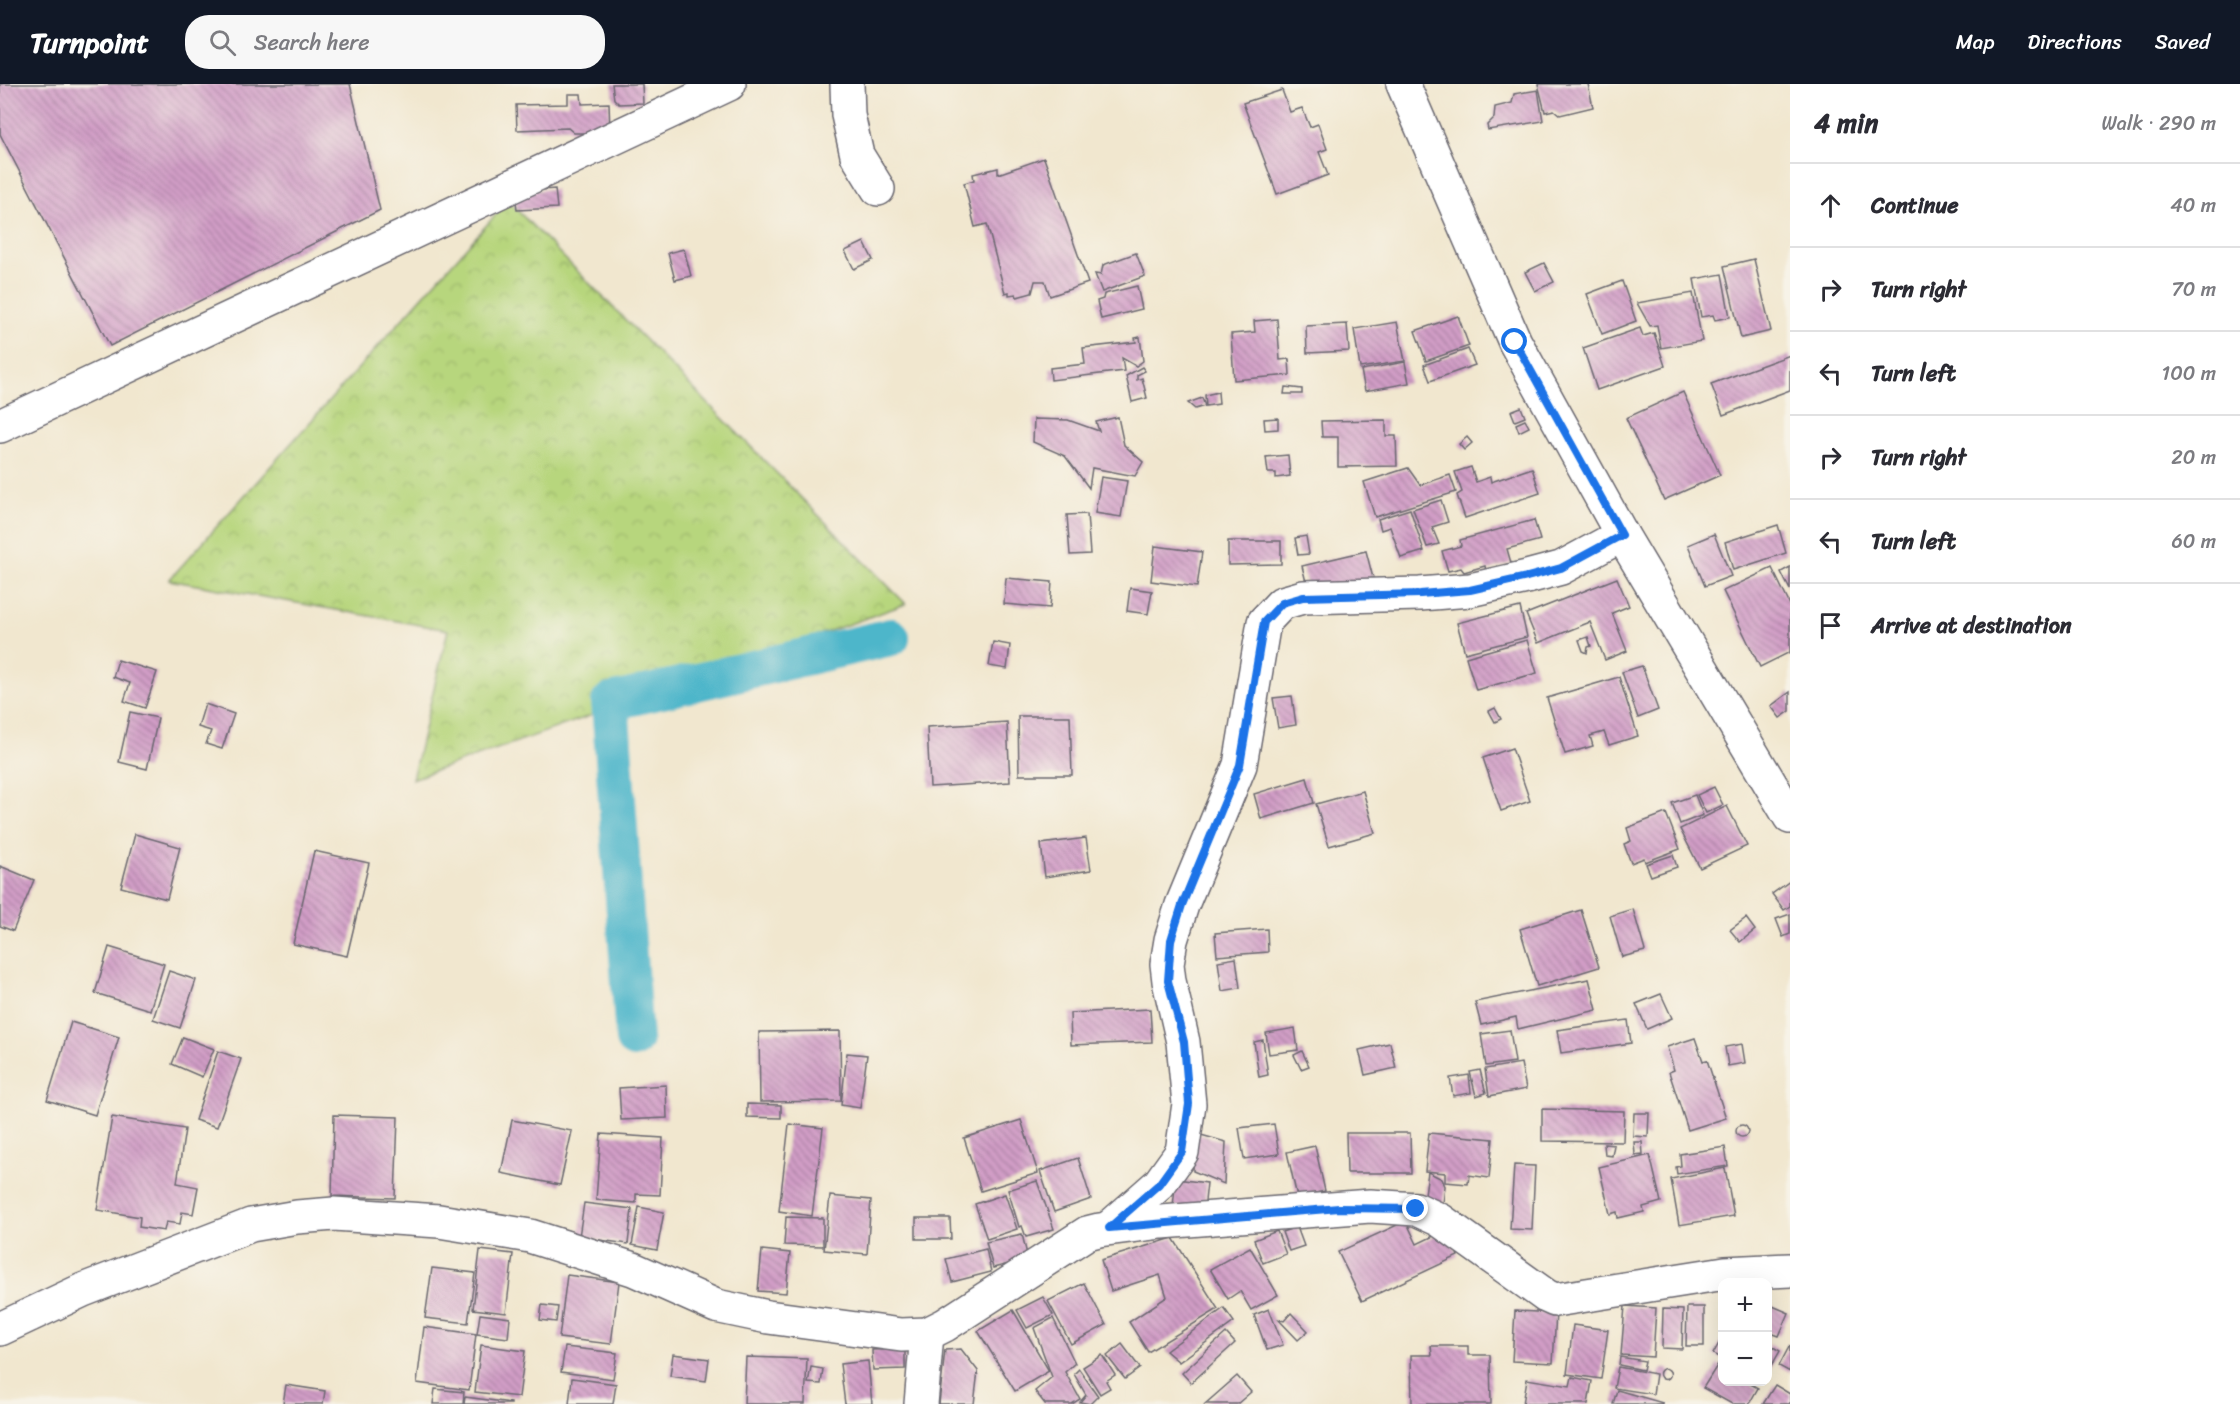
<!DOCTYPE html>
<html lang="en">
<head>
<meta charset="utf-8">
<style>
  :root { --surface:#fff; --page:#f7f7f7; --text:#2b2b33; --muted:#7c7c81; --line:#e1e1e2; --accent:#111827 }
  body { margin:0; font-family:Sriracha,sans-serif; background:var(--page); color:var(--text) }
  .controls { position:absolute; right:18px; bottom:18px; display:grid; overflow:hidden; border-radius:12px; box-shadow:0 6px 24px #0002 }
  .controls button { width:54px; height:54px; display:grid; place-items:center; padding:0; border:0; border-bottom:2px solid var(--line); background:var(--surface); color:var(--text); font:30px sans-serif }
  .stop { position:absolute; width:18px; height:18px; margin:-14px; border:4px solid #1a73e8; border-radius:50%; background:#fff }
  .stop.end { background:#1a73e8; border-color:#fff; box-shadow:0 2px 6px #0008 }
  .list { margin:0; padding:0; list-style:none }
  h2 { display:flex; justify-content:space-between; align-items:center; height:78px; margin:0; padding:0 24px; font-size:26px }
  h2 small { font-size:20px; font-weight:400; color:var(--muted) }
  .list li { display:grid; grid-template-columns:39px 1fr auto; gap:18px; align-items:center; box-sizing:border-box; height:84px; padding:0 24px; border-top:2px solid var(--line) }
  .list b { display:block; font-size:22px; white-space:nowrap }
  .list em { font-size:20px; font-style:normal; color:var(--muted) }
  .icon { flex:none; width:33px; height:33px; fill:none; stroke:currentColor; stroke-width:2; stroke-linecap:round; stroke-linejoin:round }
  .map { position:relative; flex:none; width:1790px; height:1320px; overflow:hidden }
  header { display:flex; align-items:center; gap:36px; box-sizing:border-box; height:84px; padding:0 30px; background:var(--accent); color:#fff }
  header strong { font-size:28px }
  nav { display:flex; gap:33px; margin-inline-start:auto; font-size:21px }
  .search { width:420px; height:54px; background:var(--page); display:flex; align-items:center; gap:15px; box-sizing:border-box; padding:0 21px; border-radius:24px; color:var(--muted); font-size:22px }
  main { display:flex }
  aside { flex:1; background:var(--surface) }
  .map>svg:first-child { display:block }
  .park { fill:url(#park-crowns); stroke:#6c7c5c; stroke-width:1.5 }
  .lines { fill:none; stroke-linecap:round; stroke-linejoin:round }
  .canal { stroke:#4db6ca; stroke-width:38 }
  .building { fill:url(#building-back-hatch) }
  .street-casing { stroke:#6a676f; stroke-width:36 }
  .street { stroke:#fff; stroke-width:33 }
  .route { stroke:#1a73e8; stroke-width:8 }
</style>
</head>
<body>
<header>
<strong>Turnpoint</strong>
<div class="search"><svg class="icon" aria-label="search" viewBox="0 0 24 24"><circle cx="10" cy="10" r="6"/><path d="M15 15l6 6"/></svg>Search here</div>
<nav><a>Map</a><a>Directions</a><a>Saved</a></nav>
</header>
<main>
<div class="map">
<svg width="1790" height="1320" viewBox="0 0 1790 1320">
  <defs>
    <pattern id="park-crowns" width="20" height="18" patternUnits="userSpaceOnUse" patternTransform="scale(1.5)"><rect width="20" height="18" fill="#b7d67d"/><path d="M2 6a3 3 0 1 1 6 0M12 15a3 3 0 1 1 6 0" fill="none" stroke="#9db76d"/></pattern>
    <pattern id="building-back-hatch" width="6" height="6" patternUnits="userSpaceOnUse" patternTransform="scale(1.5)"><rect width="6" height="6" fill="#d19dc6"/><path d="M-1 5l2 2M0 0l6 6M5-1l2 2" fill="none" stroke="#a980a2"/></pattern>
  </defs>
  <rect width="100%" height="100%" fill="#f7f3e8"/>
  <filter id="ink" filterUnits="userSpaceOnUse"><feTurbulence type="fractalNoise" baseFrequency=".0167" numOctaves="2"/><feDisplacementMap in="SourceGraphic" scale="12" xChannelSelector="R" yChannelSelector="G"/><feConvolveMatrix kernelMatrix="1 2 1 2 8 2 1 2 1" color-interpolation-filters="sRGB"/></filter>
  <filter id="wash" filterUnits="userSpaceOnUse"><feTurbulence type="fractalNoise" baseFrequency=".008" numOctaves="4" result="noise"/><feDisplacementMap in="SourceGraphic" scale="24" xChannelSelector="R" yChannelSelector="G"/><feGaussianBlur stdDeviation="1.35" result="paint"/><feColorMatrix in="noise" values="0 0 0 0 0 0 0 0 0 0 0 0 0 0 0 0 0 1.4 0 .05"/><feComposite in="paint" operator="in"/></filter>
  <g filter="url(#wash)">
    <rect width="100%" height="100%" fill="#f1e7cf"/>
    <path class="park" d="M508,117L906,520L412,695L448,546L169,496Z"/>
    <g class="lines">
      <path class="canal" d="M634,955L610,618L891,553"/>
    </g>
    <g id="blocks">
      <g class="building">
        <path d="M0,0H350L380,126L110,262L0,50Z"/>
        <path d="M612,0H642L643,19L619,20L614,15Z"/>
        <path d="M1538,0H1588L1593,23L1560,31L1554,26L1545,28Z"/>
        <path d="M1282,6L1290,28L1302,24L1310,43L1318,40L1327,65L1319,68L1328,91L1277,110L1243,19Z"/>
        <path d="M1538,6L1543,37L1488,46L1487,41L1494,34L1495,23L1512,19L1514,10Z"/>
        <path d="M568,10H581L582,20L609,19L610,49H574L568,44L517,46L516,21L568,20Z"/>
        <path d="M1044,74L1088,199L1050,212L1045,197H1035L1032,209L1017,213L1016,210L1009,211V208L1005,209L987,140L975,143L964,99L974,96L973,90L998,84V90Z"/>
        <path d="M555,105L557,124L517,126L515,108Z"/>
        <path d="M864,158L873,176L854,185L845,167Z"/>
        <path d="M684,165L691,192L675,196L668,169Z"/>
        <path d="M1136,169L1145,192L1102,208L1095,190L1101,191L1103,181Z"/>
        <path d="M1754,175L1771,247L1741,254L1724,182Z"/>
        <path d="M1544,179L1554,198L1535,207L1525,188Z"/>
        <path d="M1722,190L1730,233L1715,236L1713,231L1701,233L1694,195Z"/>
        <path d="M1622,197L1636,237L1602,250L1587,210Z"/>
        <path d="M1137,202L1142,225L1101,235L1097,217L1103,215L1104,210Z"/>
        <path d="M1693,209L1702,257L1661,264L1657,241L1650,242L1637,219Z"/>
        <path d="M1458,232L1469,262L1426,277L1415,247Z"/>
        <path d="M1277,235L1280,276L1289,275L1290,291L1234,296L1231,250L1255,248L1254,237Z"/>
        <path d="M1397,238L1405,277L1360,284L1354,245Z"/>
        <path d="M1347,240L1349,267L1307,269L1306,242Z"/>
        <path d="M1640,244L1643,252L1654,249L1665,282L1597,306L1583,264Z"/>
        <path d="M1140,253L1143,277L1136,282L1122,274L1124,287L1051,296L1050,284L1085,280L1083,264L1136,258L1135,254Z"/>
        <path d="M1468,265L1475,281L1430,297L1424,281Z"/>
        <path d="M1790,271V306L1723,331L1711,300Z"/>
        <path d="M1405,278L1409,299L1365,307L1361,286Z"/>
        <path d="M1142,283L1145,287L1137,291V296L1142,294L1147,314L1132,318L1126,292Z"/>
        <path d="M1285,303L1302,305V310H1284Z"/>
        <path d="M1218,308L1219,320L1206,322L1205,311Z"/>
        <path d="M1683,308L1720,391L1664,416L1626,334Z"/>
        <path d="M1202,314L1205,322L1195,325L1188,319Z"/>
        <path d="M1521,323L1525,333L1515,337L1511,327Z"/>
        <path d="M1118,333L1124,361L1143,378L1135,392L1092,384L1089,404L1065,372L1033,358L1034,335L1068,336L1099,347L1096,338Z"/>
        <path d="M1278,334V345L1265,346L1264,335Z"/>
        <path d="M1386,336V352H1396L1397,382L1338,383V353H1322L1321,337Z"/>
        <path d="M1525,336L1529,343L1519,348L1516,340Z"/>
        <path d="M1467,353L1472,359L1464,366L1459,360Z"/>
        <path d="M1288,371L1290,392L1276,394V389H1268L1266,373Z"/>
        <path d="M1471,383L1476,398L1490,393L1491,398L1532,384L1540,409L1465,434L1457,411L1462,408L1455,388Z"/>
        <path d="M1408,384L1420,401L1450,391L1456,408L1375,433L1364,398Z"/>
        <path d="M1101,393L1127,397L1121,433L1095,429Z"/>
        <path d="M1441,416L1448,438L1432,443L1439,460L1427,463L1413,425Z"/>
        <path d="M1410,425L1424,467L1401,474L1390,443L1381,446L1378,435Z"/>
        <path d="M1087,430L1090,470L1070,471L1067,431Z"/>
        <path d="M1534,436L1540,456L1507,465L1511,479L1486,487L1485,482L1464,488L1461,484L1448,487L1442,467L1461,462L1460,456Z"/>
        <path d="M1778,441L1786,469L1733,486L1725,458Z"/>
        <path d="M1714,450L1731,492L1705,502L1688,461Z"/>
        <path d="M1306,452L1309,470L1298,471L1295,454Z"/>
        <path d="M1228,457H1281V480L1228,481Z"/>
        <path d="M1155,462L1202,468L1197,503L1151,497Z"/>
        <path d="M1366,467L1373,494L1309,510L1302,482Z"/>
        <path d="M1790,483V506L1781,488Z"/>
        <path d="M1772,484L1790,521V568L1760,583L1723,507Z"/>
        <path d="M1006,494L1052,498L1050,524L1004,520Z"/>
        <path d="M1617,494L1629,522L1612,529L1627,567L1605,576L1590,538L1538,559L1526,530Z"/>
        <path d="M1130,504L1152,507L1148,530L1127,527Z"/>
        <path d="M1520,523L1527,553L1465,569L1457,539Z"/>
        <path d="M1588,553L1591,562L1588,563L1587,569L1583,567L1579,556Z"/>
        <path d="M1527,556L1537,589L1476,606L1466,573Z"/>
        <path d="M993,558L1010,561L1007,585L989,582Z"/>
        <path d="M118,576L157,588L145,624L124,617L130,599L113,593Z"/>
        <path d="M1642,582L1658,626L1638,634L1622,588Z"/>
        <path d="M1619,593L1638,652L1609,661L1604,648L1590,652L1593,662L1565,670L1547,614Z"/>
        <path d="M1790,608V627L1780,634L1771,622Z"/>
        <path d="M1292,612L1296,641L1278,644L1273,614Z"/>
        <path d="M205,620L234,630L222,665L206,660L211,647L198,643Z"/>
        <path d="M1495,624L1501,635L1495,638L1489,627Z"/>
        <path d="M130,628L158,634L147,685L119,678Z"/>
        <path d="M1018,632H1070L1072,691H1019Z"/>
        <path d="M1007,638L1010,698L930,703L927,643Z"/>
        <path d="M1512,664L1530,717L1501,727L1483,674Z"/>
        <path d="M1307,694L1314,719L1261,735L1254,710Z"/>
        <path d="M1714,703L1723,721L1706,729L1697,711Z"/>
        <path d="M1363,707L1375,749L1329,762L1316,720Z"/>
        <path d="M1695,711L1703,731L1680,740L1672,719Z"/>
        <path d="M1727,722L1747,762L1700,784L1680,745Z"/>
        <path d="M1666,729L1680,765L1645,778L1644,774L1631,779L1624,760L1631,757L1627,744Z"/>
        <path d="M135,750L180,763L167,815L121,803Z"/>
        <path d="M1086,754L1091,786L1045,793L1041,760Z"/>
        <path d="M314,767L369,779L347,872L293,860Z"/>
        <path d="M1673,771L1677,783L1651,792L1646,780Z"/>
        <path d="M0,782L34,796L13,847L0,842Z"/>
        <path d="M1790,797V822L1784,826L1772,810Z"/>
        <path d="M1633,825L1645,867L1622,873L1610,832Z"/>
        <path d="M1581,826L1599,883L1537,902L1520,845Z"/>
        <path d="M1790,830V850L1783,853L1776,835Z"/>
        <path d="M1746,834L1755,846L1740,858L1730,846Z"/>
        <path d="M1267,845L1268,868L1217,872L1215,849Z"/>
        <path d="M109,863L164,880L150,926L95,909Z"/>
        <path d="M1236,874L1240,904L1222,907L1218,877Z"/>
        <path d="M169,887L196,896L180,944L153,935Z"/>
        <path d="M1589,895L1597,926L1518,945L1516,933L1481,941L1475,918Z"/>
        <path d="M1661,910L1672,934L1647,945L1636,920Z"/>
        <path d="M1150,925L1152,958L1071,961L1070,929Z"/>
        <path d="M1628,936L1631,959L1561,969L1557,946Z"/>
        <path d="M71,938L119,953L95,1031L47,1016Z"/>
        <path d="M1295,944L1298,966L1269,970L1266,949Z"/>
        <path d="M1510,946L1515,978L1486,982L1481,950Z"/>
        <path d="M840,947L841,1017L760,1018L759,948Z"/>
        <path d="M183,953L214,965L202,993L172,980Z"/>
        <path d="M1695,954L1703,977L1707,976L1726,1034L1688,1046L1669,988L1674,986L1667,963Z"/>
        <path d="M1263,956L1268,991L1259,993L1254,958Z"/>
        <path d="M1390,959L1396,984L1365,991L1359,966Z"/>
        <path d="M1742,960L1745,979L1728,982L1725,963Z"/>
        <path d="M218,967L241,975L217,1043L195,1036Z"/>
        <path d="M1302,967L1309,982L1301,985L1294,971Z"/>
        <path d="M847,969L867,971L860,1024L841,1021Z"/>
        <path d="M1521,979L1526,1005L1489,1012L1485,985Z"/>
        <path d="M1480,986L1486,1009L1476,1012L1470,988Z"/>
        <path d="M1469,991L1471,1009L1453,1012L1450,994Z"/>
        <path d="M666,1001L667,1034L621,1036L619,1004Z"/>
        <path d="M747,1020L781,1021V1034L747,1033Z"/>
        <path d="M1542,1025L1624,1027L1623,1058L1542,1057Z"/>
        <path d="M1634,1029H1649L1648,1053L1633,1052Z"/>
        <path d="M334,1031L398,1033L395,1114L332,1112Z"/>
        <path d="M112,1033L185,1045L177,1099L198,1103L193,1130L182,1128L180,1140L166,1138L164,1147L139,1143L140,1133L97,1126Z"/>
        <path d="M512,1036L572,1047L560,1101L501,1089Z"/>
        <path d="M1021,1036L1038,1089L981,1107L964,1054Z"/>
        <path d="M789,1040L823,1044L812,1132L779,1127Z"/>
        <path d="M1274,1040L1279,1070L1244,1075L1239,1044Z"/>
        <circle cx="1742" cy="1047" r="6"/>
        <path d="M1194,1049L1226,1058L1224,1100L1193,1087Z"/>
        <path d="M1346,1049H1410L1411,1089H1347Z"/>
        <path d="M1429,1049L1493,1055L1489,1094L1469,1091L1468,1100L1445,1098V1089L1425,1087Z"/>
        <path d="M601,1050L663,1054L660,1111L636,1110V1119L596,1116Z"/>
        <path d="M1634,1058H1642L1643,1070L1635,1071Z"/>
        <path d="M1604,1060L1614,1061L1612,1072L1605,1071Z"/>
        <path d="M1315,1062L1325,1107L1297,1113L1287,1068Z"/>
        <path d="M1725,1063L1728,1082L1677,1090L1676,1083L1681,1082L1680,1070Z"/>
        <path d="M1650,1071L1661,1118L1643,1123L1644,1128L1618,1134L1617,1128L1610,1130L1599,1083Z"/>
        <path d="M1078,1074L1091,1115L1054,1128L1040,1087Z"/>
        <path d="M1514,1081L1535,1082L1532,1146L1510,1145Z"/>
        <path d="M1725,1084L1734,1132L1679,1141L1671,1095Z"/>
        <path d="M1428,1088L1442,1095L1445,1102L1443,1120L1424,1118Z"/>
        <path d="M1176,1095L1207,1099L1204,1126L1173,1122Z"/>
        <path d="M1037,1097L1054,1145L1026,1153L1022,1142L1019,1143L1008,1106Z"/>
        <path d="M1005,1110L1017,1145L987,1155L975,1120Z"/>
        <path d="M830,1112L871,1116L867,1170L824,1166Z"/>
        <path d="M584,1119L632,1125L628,1160L579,1153Z"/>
        <path d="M639,1123L664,1128L657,1166L632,1161Z"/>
        <path d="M786,1133L823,1134V1162L784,1161Z"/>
        <path d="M916,1134H950L951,1155H916Z"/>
        <path d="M1406,1137L1417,1160L1446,1146L1458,1172L1362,1217L1338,1168Z"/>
        <path d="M1297,1143L1304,1162L1289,1167L1282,1148Z"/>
        <path d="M1277,1147L1286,1170L1263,1179L1254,1156Z"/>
        <path d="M1022,1150L1028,1175L993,1184L986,1158Z"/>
        <path d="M1173,1154L1218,1225L1148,1268L1129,1238L1167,1213L1160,1191L1111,1207L1101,1176Z"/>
        <path d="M1250,1163L1278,1211L1251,1226L1240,1207L1228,1215L1210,1185Z"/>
        <path d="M986,1165L991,1188L952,1198L946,1175Z"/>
        <path d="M480,1166L513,1170L506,1229L473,1225Z"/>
        <path d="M762,1166L790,1169L786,1209L758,1207Z"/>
        <path d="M432,1184L475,1189L468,1239L425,1234Z"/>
        <path d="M567,1191L619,1198L611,1260L559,1254Z"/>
        <path d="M1084,1199L1106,1241L1071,1260L1048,1217Z"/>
        <path d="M1043,1213L1053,1231L1027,1244L1017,1226Z"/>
        <path d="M1768,1220L1789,1229L1779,1252L1768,1248Z"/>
        <path d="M542,1221L558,1223L556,1238L540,1236Z"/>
        <path d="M1625,1222L1656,1224L1653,1273L1621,1271Z"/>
        <path d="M1687,1223H1704V1262H1686Z"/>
        <path d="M1224,1224L1234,1238L1179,1278L1166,1267Z"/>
        <path d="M1269,1225L1283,1261L1267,1266L1254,1231Z"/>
        <path d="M1663,1225L1683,1226L1682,1265L1662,1264Z"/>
        <path d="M1013,1226L1049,1287L1015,1307L978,1247Z"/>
        <path d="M1515,1227L1556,1229L1553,1279L1512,1277Z"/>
        <path d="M1291,1229L1308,1247L1298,1256L1278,1235L1284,1237Z"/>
        <path d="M480,1230L510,1234L508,1254L477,1250Z"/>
        <path d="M1053,1234L1075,1279L1065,1288L1080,1315L1072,1320H1045L1035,1307L1052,1293L1034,1244Z"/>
        <path d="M1573,1241L1608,1246L1601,1295L1567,1290Z"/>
        <path d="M424,1243L476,1250L469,1306L417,1299Z"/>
        <path d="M1226,1249L1235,1259L1191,1299L1182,1289Z"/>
        <path d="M1722,1254V1275L1713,1270Z"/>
        <path d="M1122,1260L1140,1284L1125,1295L1107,1272Z"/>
        <path d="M1768,1260L1780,1267L1768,1288Z"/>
        <path d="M481,1261L525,1267L519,1313L475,1308Z"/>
        <path d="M1790,1261V1288L1779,1282Z"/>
        <path d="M1431,1262H1468V1271H1490L1491,1320H1412L1411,1271H1432Z"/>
        <path d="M565,1263L617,1269L613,1295L561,1288Z"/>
        <path d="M905,1265V1285L873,1286L872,1266Z"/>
        <path d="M961,1265L978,1287L974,1320H939L945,1266Z"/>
        <path d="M673,1270L709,1275L706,1297L670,1292Z"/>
        <path d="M1102,1271L1115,1291L1106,1297L1110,1304L1100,1310L1083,1283Z"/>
        <path d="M746,1273L807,1275L805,1320H744Z"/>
        <path d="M1620,1273L1645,1277L1643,1286L1619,1281Z"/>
        <path d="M868,1277L872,1320H845L840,1280Z"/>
        <path d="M1718,1280L1722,1283V1298H1747L1758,1304L1749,1320H1732L1703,1304Z"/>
        <path d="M811,1283L823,1285L821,1300L808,1299Z"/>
        <path d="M1618,1283L1656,1290L1653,1310L1614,1304Z"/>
        <circle cx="1665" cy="1290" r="5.5"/>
        <path d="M1079,1285L1098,1312L1090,1320L1080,1318L1086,1311L1074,1290Z"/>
        <path d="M1237,1292L1251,1308L1237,1320H1205Z"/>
        <path d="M1572,1293L1592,1297L1588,1320H1523L1527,1295L1570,1302Z"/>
        <path d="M572,1294L616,1300L613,1320H569Z"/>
        <path d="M286,1301L325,1307L323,1320H283Z"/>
        <path d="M1775,1301L1790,1310V1320H1763Z"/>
        <path d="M435,1305L464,1308L463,1320H433Z"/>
        <path d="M1617,1306L1663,1319V1320H1613Z"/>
        <path d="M465,1313L511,1319V1320H464Z"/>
      </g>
    </g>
  </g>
  <g filter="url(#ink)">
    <use href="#blocks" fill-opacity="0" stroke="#6a676f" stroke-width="1.5"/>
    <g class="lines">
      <g class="street-casing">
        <g id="street">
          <path d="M847,0L848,31L857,71L878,105"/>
          <path d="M1403,0L1515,258L1622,451L1790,733"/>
          <path d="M0,342L729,0"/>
          <path d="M1109,1144L1159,1100L1182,1068L1189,1020L1183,958L1169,897L1167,880L1171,856L1182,821L1240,681L1264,538L1282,519L1303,513L1420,510L1470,506L1527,493L1561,484L1622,451"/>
          <path d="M0,1245L83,1206L251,1141L297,1133L334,1130L439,1137L530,1152L633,1185L716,1222L768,1233L901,1251L927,1250L945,1241L1087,1149L1099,1146L1162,1138L1370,1122L1416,1125L1440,1136L1546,1212L1555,1216L1725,1189L1790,1186"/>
          <path d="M921,1320L927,1250"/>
        </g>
      </g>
      <use href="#street" class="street"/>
    </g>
  </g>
  <g class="lines" filter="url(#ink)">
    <path class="route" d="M1416,1125L1339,1124L1109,1144L1159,1100L1182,1068L1189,1020L1184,958L1168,897L1171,856L1182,821L1240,681L1264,538L1282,519L1303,513L1420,510L1470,506L1527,493L1561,484L1622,451L1515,258"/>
  </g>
</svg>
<div class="controls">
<button>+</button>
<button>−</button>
</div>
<div class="stop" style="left:1515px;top:258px"></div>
<div class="stop end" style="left:1416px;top:1125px"></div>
</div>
<aside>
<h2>4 min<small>Walk · 290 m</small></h2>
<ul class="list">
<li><svg class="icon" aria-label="ahead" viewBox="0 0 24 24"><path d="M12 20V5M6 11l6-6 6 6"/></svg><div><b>Continue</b></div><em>40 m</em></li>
<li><svg class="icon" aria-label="right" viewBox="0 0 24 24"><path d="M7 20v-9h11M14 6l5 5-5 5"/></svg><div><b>Turn right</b></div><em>70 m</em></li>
<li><svg class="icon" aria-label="left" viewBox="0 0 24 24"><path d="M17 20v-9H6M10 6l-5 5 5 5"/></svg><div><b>Turn left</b></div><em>100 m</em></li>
<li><svg class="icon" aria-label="right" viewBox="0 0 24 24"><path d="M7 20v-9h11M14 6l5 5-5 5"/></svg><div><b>Turn right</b></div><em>20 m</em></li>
<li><svg class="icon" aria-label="left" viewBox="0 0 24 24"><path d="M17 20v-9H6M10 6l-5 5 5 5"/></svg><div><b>Turn left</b></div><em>60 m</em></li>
<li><svg class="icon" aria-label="arrive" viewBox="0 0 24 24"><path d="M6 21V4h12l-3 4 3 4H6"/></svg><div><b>Arrive at destination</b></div></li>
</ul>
</aside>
</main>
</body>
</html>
